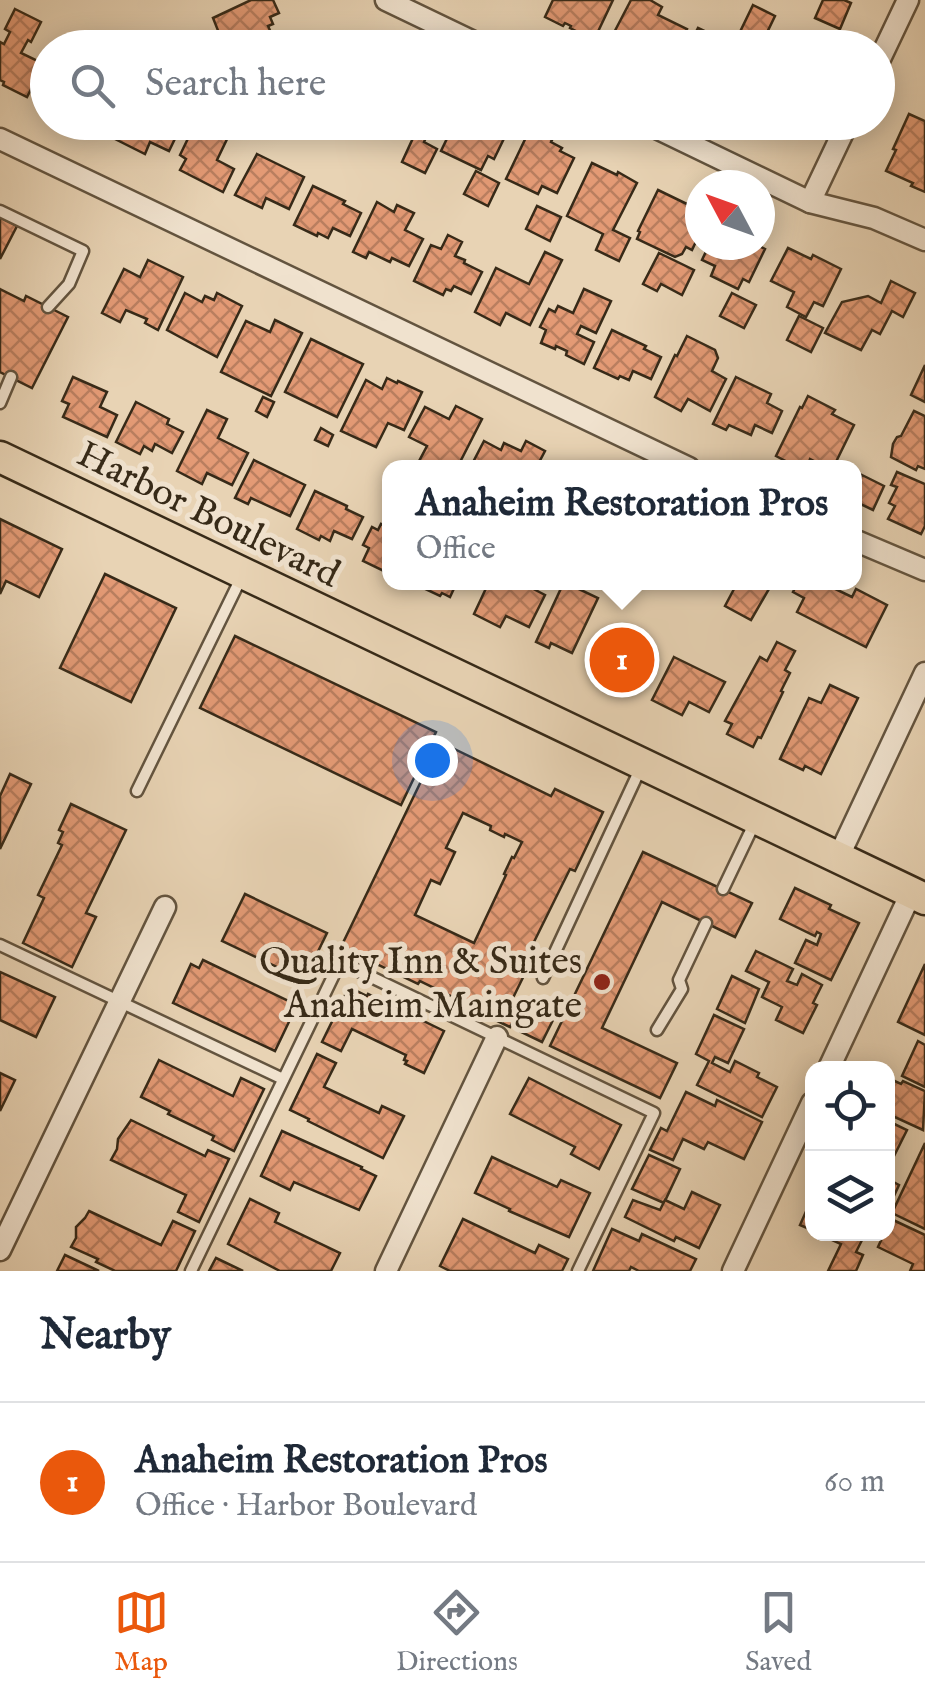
<!DOCTYPE html>
<html lang="en">
<head>
<meta charset="utf-8">
<style>
  :root { --surface:#fff; --page:#f6f6f7; --text:#1f2937; --muted:#747a83; --line:#e0e1e3; --accent:#ea580c }
  body { margin:0; font-family:"IM FELL English",serif; background:var(--page); color:var(--text) }
  .controls { position:absolute; right:30px; bottom:30px; display:grid; overflow:hidden; border-radius:20px; box-shadow:0 5px 25px #0003 }
  .controls button { width:90px; height:90px; display:grid; place-items:center; padding:0; border:0; border-bottom:2px solid var(--line); background:var(--surface); color:var(--text); font:50px sans-serif }
  .compass { position:absolute; left:685px; top:170px; width:90px; height:90px; border-radius:50%; background:var(--surface); box-shadow:0 5px 25px #0003; rotate:311deg }
  .you { position:absolute; left:432px; top:760px; width:35px; height:35px; margin:-25px; border:8px solid #fff; border-radius:50%; background:#1a73e8; box-shadow:0 0 0 15px #1a73e833 }
  .badge { display:grid; place-items:center; width:65px; height:65px; border-radius:50%; background:var(--accent); color:#fff; font-size:32px; font-weight:700 }
  .pin { position:absolute; translate:-50% -50%; border:5px solid #fff; box-shadow:0 2px 10px #0006 }
  .popup { position:absolute; left:382px; top:460px; width:480px; height:130px; box-sizing:border-box; display:grid; place-content:center; border-radius:20px; background:var(--surface); filter:drop-shadow(0 2px 8px #0005); font-size:32px; white-space:nowrap; color:var(--muted) }
  .popup b { font-size:38px; color:var(--text) }
  .popup::after { content:''; position:absolute; left:50%; top:100%; margin-left:-20px; border:20px solid transparent; border-top-color:var(--surface) }
  .list { margin:0; padding:0; list-style:none }
  h2 { display:flex; justify-content:space-between; align-items:center; height:130px; margin:0; padding:0 40px; font-size:42px }
  h2 small { font-size:32px; font-weight:400; color:var(--muted) }
  .list li { display:grid; grid-template-columns:65px 1fr auto; gap:30px; align-items:center; box-sizing:border-box; height:160px; padding:0 40px; border-top:2px solid var(--line) }
  .list b { display:block; font-size:38px; white-space:nowrap }
  .list p { margin:0; font-size:32px; white-space:nowrap; color:var(--muted) }
  .list em { font-size:32px; font-style:normal; color:var(--muted) }
  .icon { flex:none; width:55px; height:55px; fill:none; stroke:currentColor; stroke-width:2; stroke-linecap:round; stroke-linejoin:round }
  .map { position:relative; flex:none; width:925px; height:1271px; overflow:hidden }
  .search { position:absolute; background:var(--surface); box-shadow:0 5px 25px #0003; left:30px; right:30px; top:30px; height:110px; display:flex; align-items:center; gap:25px; box-sizing:border-box; padding:0 35px; border-radius:55px; color:var(--muted); font-size:38px }
  .sheet { height:290px; background:var(--surface) }
  nav { display:flex; justify-content:space-around; align-items:center; box-sizing:border-box; height:140px; border-top:2px solid var(--line); background:var(--surface); font-size:28px; color:var(--muted) }
  nav a { display:grid; justify-items:center; gap:5px }
  nav .on { color:var(--accent) }
  .map>svg:first-child { display:block }
  .building { fill:url(#building-cross-hatch); stroke:#372a18; stroke-width:2.5; fill-rule:evenodd }
  .lines { fill:none; stroke-linecap:round; stroke-linejoin:round }
  .service-casing { stroke:#63543f; stroke-width:15 }
  .minor-casing { stroke:#63543f; stroke-width:25 }
  .primary-casing { stroke:#372a18; stroke-width:35 }
  .service { stroke:#f0e2ce; stroke-width:10 }
  .minor { stroke:#f0e2ce; stroke-width:20 }
  .primary { stroke:#e8d3b4; stroke-width:30 }
  .poi-dot { fill:#8f2418; stroke:#f0e2ce; stroke-width:4 }
  .labels { text-anchor:middle; stroke-width:10; stroke-linejoin:round; paint-order:stroke }
  .street-label { font-size:38px; fill:#372a18; stroke:#f0e2ce }
  .poi-label { font-size:38px; fill:#372a18; stroke:#f0e2ce; text-anchor:end }
</style>
</head>
<body>
<div class="map">
<svg width="925" height="1271" viewBox="0 0 925 1271">
  <defs>
    <pattern id="building-cross-hatch" width="8" height="8" patternUnits="userSpaceOnUse" patternTransform="scale(2.5)"><rect width="8" height="8" fill="#e39a75"/><path d="M0 0l8 8M0 8l8-8" fill="none" stroke="#b97e5f"/></pattern>
  </defs>
  <rect width="100%" height="100%" fill="#e8d3b4"/>
  <filter id="stains"><feTurbulence type="fractalNoise" baseFrequency=".002" numOctaves="4"/><feColorMatrix values="0 0 0 0 .2 0 0 0 0 .09 0 0 0 0 .02 0 0 0 .5 -.17"/></filter>
  <radialGradient id="worn" r=".72"><stop offset=".6" stop-color="#630" stop-opacity="0"/><stop offset="1" stop-color="#630" stop-opacity=".3"/></radialGradient>
  <g class="building">
    <path d="M251,0H273L279,13L270,17L273,24L268,26L277,46L281,42L289,48H220L218,45L223,43L213,18Z"/>
    <path d="M553,0H613L594,40L570,28L571,26L565,23L563,26L545,17Z"/>
    <path d="M631,0H650L662,7L658,15L687,29L678,48L607,46Z"/>
    <path d="M823,0H844L851,3L840,29L815,18Z"/>
    <path d="M753,5L775,16L761,45L739,34Z"/>
    <path d="M15,9L41,22L31,42L28,40L21,53L44,64L27,97L3,85L4,82L0,80V42L4,44L10,32L5,29Z"/>
    <path d="M698,28L740,48H688Z"/>
    <path d="M788,36L813,48H783Z"/>
    <path d="M909,114L925,121V192L911,186L913,183L886,171L896,150L893,149Z"/>
    <path d="M123,122H183L169,151L150,142L145,154L115,139Z"/>
    <path d="M196,122L228,137L217,160L234,169L223,192L180,170L186,159L180,155Z"/>
    <path d="M381,122H433L424,142L437,149L425,173L402,162L413,138Z"/>
    <path d="M455,122H507L511,124L494,159L488,156L481,170L441,151Z"/>
    <path d="M530,129L552,140L551,142L562,148L560,151L574,158L557,193L542,186L538,194L506,179Z"/>
    <path d="M257,154L304,177L289,209L266,198L262,208L235,195Z"/>
    <path d="M592,163L617,175L618,172L637,183L613,230L630,238L619,261L596,250L603,234L567,216Z"/>
    <path d="M476,171L499,183L488,206L464,194Z"/>
    <path d="M313,186L345,201L343,204L361,213L350,236L333,228L328,238L318,233L317,236L294,225Z"/>
    <path d="M658,190L689,205L688,208L696,212L693,218L700,221V233L692,250L686,247L682,254L675,257L637,239L640,232L638,231Z"/>
    <path d="M377,202L394,212L397,205L414,213L405,230L423,239L409,266L392,258L390,262L369,252L366,258L353,252Z"/>
    <path d="M537,206L561,217L550,241L526,229Z"/>
    <path d="M0,217L17,226L0,259Z"/>
    <path d="M448,235L462,242L455,256L465,260L464,263L482,272L471,294L454,286L451,291L446,289L443,295L414,281L431,245L441,249Z"/>
    <path d="M709,245H757L765,249L749,282L743,279L738,289L711,276L715,266L702,260Z"/>
    <path d="M788,248L811,259L813,255L841,269L823,306L814,302L806,317L787,307L794,292L771,281Z"/>
    <path d="M545,252L562,260L530,325L506,313L500,325L475,312L496,268L529,284Z"/>
    <path d="M659,253L694,270L682,295L661,284L657,291L643,284Z"/>
    <path d="M148,260L183,277L158,330L145,323L147,319L126,310L120,322L102,313L124,269L140,277Z"/>
    <path d="M891,281L915,293L903,317L892,311L880,334L872,330L861,350L825,333L842,302L868,296L881,303Z"/>
    <path d="M0,289L24,301L26,296L68,317L32,388L0,372Z"/>
    <path d="M584,289L611,301L596,333L581,326L577,334L594,342L584,364L566,355L567,351L556,346L555,349L541,343L546,330L540,327L549,309L555,312L558,306L573,313Z"/>
    <path d="M185,293L202,302L205,296L214,300L217,293L242,306L217,357L167,330Z"/>
    <path d="M732,293L756,305L744,328L720,316Z"/>
    <path d="M799,316L823,328L811,352L787,340Z"/>
    <path d="M275,320L302,333L271,396L221,372L246,321L270,332Z"/>
    <path d="M612,330L646,346L644,349L661,357L651,379L633,371L629,380L620,376L618,379L594,368Z"/>
    <path d="M687,336L715,350L718,358L712,371L726,379L710,411L688,399L681,411L655,397L675,355L677,356Z"/>
    <path d="M311,339L363,364L337,417L285,392Z"/>
    <path d="M925,365V402L911,395Z"/>
    <path d="M73,377L107,392L100,407L117,415L107,437L63,417L69,404L62,401Z"/>
    <path d="M736,377L771,394L767,403L782,411L772,433L755,425L751,435L729,425L726,430L713,424Z"/>
    <path d="M387,378L397,383L398,381L422,392L404,430L388,423L376,447L341,431L366,380L382,389Z"/>
    <path d="M808,396L835,410L832,414L854,425L833,468H828L810,459L807,468H799L776,456L800,407L802,408Z"/>
    <path d="M263,397L274,402L267,417L256,411Z"/>
    <path d="M136,402L169,419L167,424L183,432L172,453L155,444L152,451L144,446L140,454L116,442Z"/>
    <path d="M456,406L482,419L457,468H421L417,465L427,446L409,437L425,407L449,419Z"/>
    <path d="M207,410L227,419L218,438L248,453L232,485L207,473L202,484L177,471Z"/>
    <path d="M914,411L925,416V469L918,466L916,470L891,457L893,444L897,437L901,436Z"/>
    <path d="M321,428L333,435L328,446L315,440Z"/>
    <path d="M484,441L501,450L504,443L521,451L526,441L545,451L536,468H470Z"/>
    <path d="M254,460L305,485L290,516L251,498L248,504L235,498Z"/>
    <path d="M897,472L925,484V526L921,534L888,519L895,506L889,503L897,487L891,485Z"/>
    <path d="M862,475L884,486L873,510L854,501V490Z"/>
    <path d="M315,491L347,506L346,509L363,517L352,539L334,531L330,541L321,536L319,540L297,529Z"/>
    <path d="M0,519L62,549L39,597L6,581L0,594Z"/>
    <path d="M381,524L390,528V574L363,561L369,548L363,545L372,527L378,530Z"/>
    <path d="M105,574L176,608L131,702L60,668Z"/>
    <path d="M418,582H457L450,597L442,593L440,596L417,585Z"/>
    <path d="M489,582H520L545,595L529,627L506,616L500,627L474,614Z"/>
    <path d="M564,582L598,598L572,653L551,643L549,648L536,642Z"/>
    <path d="M729,582H773L751,620L725,606L734,589L731,588L733,584Z"/>
    <path d="M798,582H830L833,584L831,587L852,597L856,589L887,605L866,647L797,612L804,598L793,592Z"/>
    <path d="M614,634L647,650L632,679L629,677L625,684L597,670Z"/>
    <path d="M235,636L436,732L401,805L200,708Z"/>
    <path d="M777,642L795,651L785,670L790,673L781,691L783,692L761,738L758,737L753,747L727,734L732,724L725,721L760,657L767,661Z"/>
    <path d="M674,657L725,682L709,712L689,702L682,715L652,700Z"/>
    <path d="M830,685L858,698L821,774L805,766L803,770L780,759L809,698L821,703Z"/>
    <path d="M440,742L551,796L555,789L603,812L575,871L570,869L530,950L535,953L509,1006L518,1011L510,1027L478,1012L480,1010L420,981L418,984L341,947ZM463,813L491,826L490,830L504,837L505,834L522,842L514,858L512,857L504,874L506,875L474,943L415,915L431,880L440,884L455,852L446,848Z"/>
    <path d="M10,774L31,784L0,849V796Z"/>
    <path d="M71,804L126,830L86,913L96,917L72,967L23,943L44,898L38,895L62,845L58,843L63,832L59,830Z"/>
    <path d="M643,852L752,903L735,937L662,902L602,1028L677,1063L660,1098L550,1046Z"/>
    <path d="M795,888L831,905L829,909L859,923L831,980L795,963L806,940L817,945L821,934L817,932L815,936L780,919Z"/>
    <path d="M245,894L327,933L304,980L222,941Z"/>
    <path d="M756,951L793,969L787,981L797,985L802,974L822,985L813,1003L817,1005L803,1033L776,1020L782,1007L762,997L769,982L746,971Z"/>
    <path d="M203,960L297,1005L275,1051L173,1003L191,964L199,968Z"/>
    <path d="M925,964V1035L898,1022Z"/>
    <path d="M0,972L55,997L36,1037L0,1020Z"/>
    <path d="M732,976L759,989L745,1023L717,1009Z"/>
    <path d="M349,987L367,996L368,994L444,1031L424,1073L405,1064L407,1061L404,1060L406,1055L352,1029L341,1051L322,1042Z"/>
    <path d="M534,1006L555,1016L542,1042L521,1032Z"/>
    <path d="M714,1015L744,1029L728,1063L715,1057L712,1063L730,1072L735,1061L759,1073L757,1077L777,1087L762,1117L697,1085L709,1061L696,1054Z"/>
    <path d="M918,1041L925,1045V1087L902,1076Z"/>
    <path d="M317,1054L336,1063L324,1087L379,1113L382,1106L404,1116L383,1158L308,1121L309,1119L290,1110Z"/>
    <path d="M159,1060L233,1096L241,1078L264,1089L234,1151L212,1140L214,1136L168,1114L170,1111L141,1097Z"/>
    <path d="M0,1073L15,1080L0,1111Z"/>
    <path d="M529,1078L621,1125L599,1169L571,1154L575,1147L510,1114Z"/>
    <path d="M888,1078L901,1084L903,1081L925,1091L923,1130L888,1114Z"/>
    <path d="M686,1092L715,1106L717,1100L762,1122L744,1159L708,1142L704,1149L683,1139L673,1160L650,1150L661,1128L667,1131Z"/>
    <path d="M131,1120L205,1156L208,1150L229,1159L199,1222L178,1212L186,1195L111,1160L117,1149L118,1139Z"/>
    <path d="M888,1121L907,1130L892,1160L888,1158Z"/>
    <path d="M282,1131L362,1167L361,1169L376,1176L359,1210L294,1182L290,1190L261,1176Z"/>
    <path d="M925,1143V1229L892,1213Z"/>
    <path d="M649,1155L680,1169L664,1203L632,1189Z"/>
    <path d="M492,1157L557,1187L561,1180L590,1193L569,1237L509,1211L510,1209L475,1193Z"/>
    <path d="M888,1179L899,1185L888,1209Z"/>
    <path d="M692,1192L720,1205L699,1248L676,1237L674,1241L625,1217L633,1200L660,1210L665,1200L684,1209Z"/>
    <path d="M812,1198V1230L800,1225Z"/>
    <path d="M250,1199L279,1213L275,1222L340,1253L331,1271H280L228,1244Z"/>
    <path d="M89,1211L161,1245L173,1221L195,1231L176,1271H115L96,1262L98,1259L71,1247L76,1238V1227L85,1218Z"/>
    <path d="M463,1219L535,1253L539,1245L568,1259L562,1271H450L440,1266Z"/>
    <path d="M891,1219L925,1235V1271H910L913,1264L878,1247L884,1234H888Z"/>
    <path d="M612,1229L639,1241L642,1234L696,1259L690,1271H639L631,1267L629,1271H593Z"/>
    <path d="M819,1234H865L856,1252L863,1255L856,1271H828L841,1244Z"/>
    <path d="M65,1255L99,1271H57Z"/>
    <path d="M216,1258L243,1271H209Z"/>
  </g>
  <g class="lines">
    <g class="service-casing">
      <g id="service">
        <path d="M0,211L83,251L69,284L48,307"/>
        <path d="M0,403L11,377"/>
        <path d="M137,791L242,576"/>
        <path d="M723,889L755,822"/>
        <path d="M0,945L283,1079"/>
        <path d="M543,978L642,765"/>
        <path d="M657,1030L682,989L679,980L706,923"/>
        <path d="M191,1271L340,962L654,1113L578,1271"/>
      </g>
    </g>
    <g class="minor-casing">
      <g id="minor">
        <path d="M386,0L486,48"/>
        <path d="M878,63L908,0"/>
        <path d="M644,122L810,202L874,218L925,240"/>
        <path d="M0,139L689,468"/>
        <path d="M810,202L848,122"/>
        <path d="M854,540L925,570"/>
        <path d="M838,858L925,673"/>
        <path d="M829,1068L911,893"/>
        <path d="M0,1250L165,907"/>
        <path d="M386,1271L497,1037"/>
        <path d="M733,1271L812,1103"/>
      </g>
    </g>
    <g class="primary-casing">
      <path id="primary" d="M0,457L925,899"/>
    </g>
    <use href="#service" class="service"/>
    <use href="#minor" class="minor"/>
    <use href="#primary" class="primary"/>
  </g>
  <circle class="poi-dot" cx="602" cy="982" r="10"/>
  <g class="labels">
    <g class="street-label">
      <text transform="translate(209 513) rotate(26)" y="13">Harbor Boulevard</text>
    </g>
    <g class="poi-label">
      <text x="582" y="973">Quality Inn &amp; Suites<tspan x="582" dy="44">Anaheim Maingate</tspan></text>
    </g>
  </g>
  <rect width="100%" height="100%" filter="url(#stains)"/>
  <rect width="100%" height="100%" fill="url(#worn)"/>
</svg>
<div class="controls">
<button><svg class="icon" aria-label="locate" viewBox="0 0 24 24"><circle cx="12" cy="12" r="6"/><path d="M12 2v4M12 18v4M2 12h4M18 12h4"/></svg></button>
<button><svg class="icon" aria-label="layers" viewBox="0 0 24 24"><path d="M12 4l9 5-9 5-9-5zM3 14l9 5 9-5"/></svg></button>
</div>
<svg class="compass" viewBox="-18 -18 36 36"><path d="M0-13l5 13h-10z" fill="#e53935"/><path d="M0 13l5-13h-10z" fill="#747a83"/></svg>
<div class="you"></div>
<div class="pin badge" style="left:622px;top:660px">1</div>
<div class="popup"><b>Anaheim Restoration Pros</b>Office</div>
<div class="search"><svg class="icon" aria-label="search" viewBox="0 0 24 24"><circle cx="10" cy="10" r="6"/><path d="M15 15l6 6"/></svg>Search here</div>
</div>
<section class="sheet">
<h2>Nearby<small></small></h2>
<ul class="list">
<li><span class="badge">1</span><div><b>Anaheim Restoration Pros</b><p>Office · Harbor Boulevard</p></div><em>60 m</em></li>
</ul>
</section>
<nav>
<a class="on"><svg class="icon" aria-label="map" viewBox="0 0 24 24"><path d="M3 6l6-2 6 2 6-2v14l-6 2-6-2-6 2zM9 4v14M15 6v14"/></svg>Map</a>
<a><svg class="icon" aria-label="directions" viewBox="0 0 24 24"><path d="M12 3l9 9-9 9-9-9zM9 14v-3h6M13 9l2 2-2 2"/></svg>Directions</a>
<a><svg class="icon" aria-label="saved" viewBox="0 0 24 24"><path d="M7 4h10v16l-5-4-5 4z"/></svg>Saved</a>
</nav>
</body>
</html>
